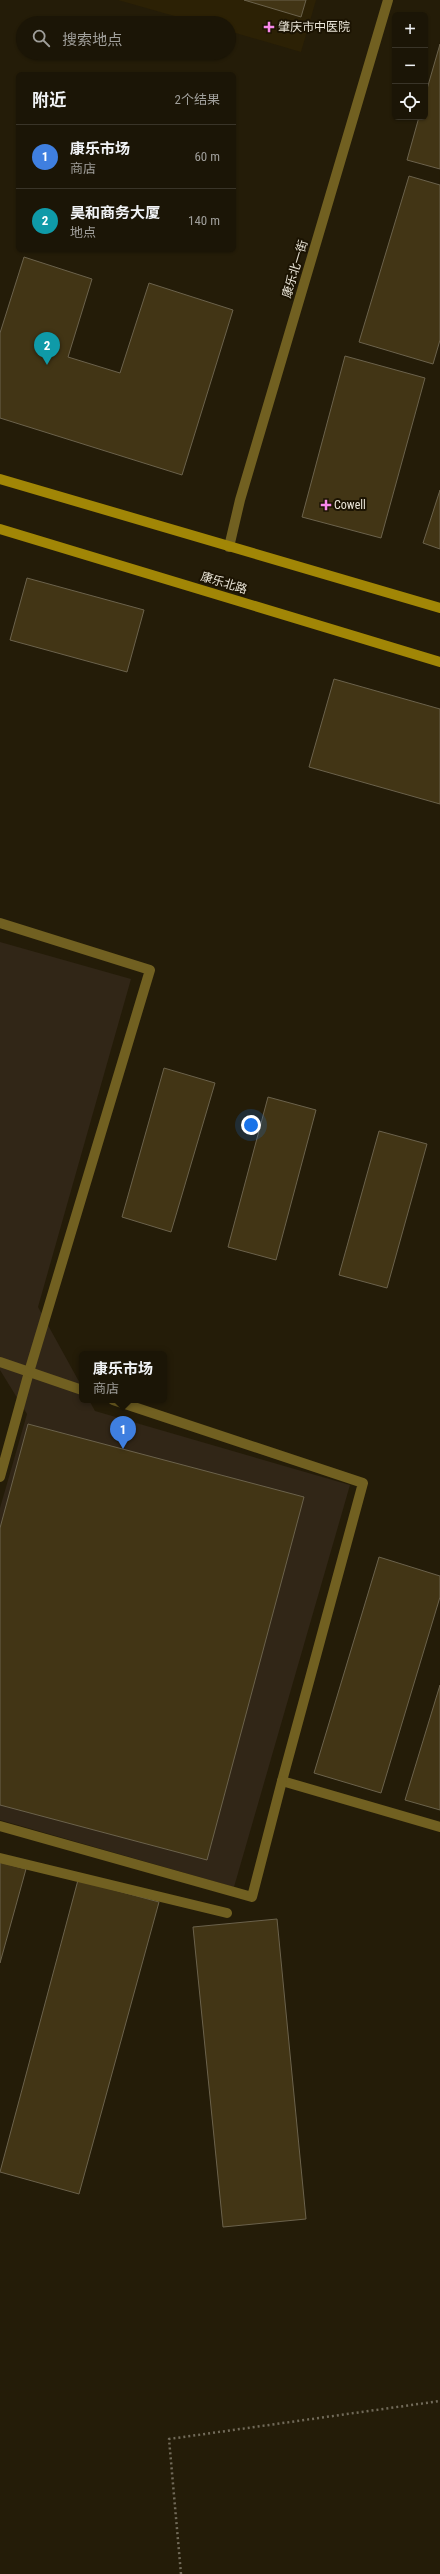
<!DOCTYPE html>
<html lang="zh">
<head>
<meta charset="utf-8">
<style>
  :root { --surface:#1b1506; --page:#241e10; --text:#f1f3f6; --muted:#a09f9b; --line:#393428; --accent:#ea580c }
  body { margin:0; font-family:"Roboto Condensed","Noto Sans SC",sans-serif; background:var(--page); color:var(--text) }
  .controls { position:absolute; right:12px; top:12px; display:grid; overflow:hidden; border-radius:6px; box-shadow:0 1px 3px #0004 }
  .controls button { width:36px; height:36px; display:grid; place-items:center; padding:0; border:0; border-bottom:1px solid var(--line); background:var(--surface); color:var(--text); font:20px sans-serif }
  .you { position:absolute; left:251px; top:1125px; width:14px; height:14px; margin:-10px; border:3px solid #fff; border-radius:50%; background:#1a73e8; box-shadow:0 0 0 6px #1a73e833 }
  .badge { display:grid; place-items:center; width:26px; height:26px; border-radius:50%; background:var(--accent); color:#fff; font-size:13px; font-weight:700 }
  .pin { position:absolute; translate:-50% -33px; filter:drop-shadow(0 1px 2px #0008) }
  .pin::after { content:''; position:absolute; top:21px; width:14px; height:12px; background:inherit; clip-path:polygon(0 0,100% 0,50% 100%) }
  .popup { position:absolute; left:79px; top:1351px; width:88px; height:52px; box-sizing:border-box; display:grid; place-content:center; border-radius:6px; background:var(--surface); filter:drop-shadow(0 1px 3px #0005); font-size:13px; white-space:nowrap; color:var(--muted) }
  .popup b { font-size:15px; color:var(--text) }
  .popup::after { content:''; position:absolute; left:50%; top:100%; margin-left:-8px; border:8px solid transparent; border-top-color:var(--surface) }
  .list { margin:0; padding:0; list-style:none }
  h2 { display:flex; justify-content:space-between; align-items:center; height:52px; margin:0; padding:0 16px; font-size:17px }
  h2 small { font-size:13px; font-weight:400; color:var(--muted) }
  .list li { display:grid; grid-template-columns:26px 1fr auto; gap:12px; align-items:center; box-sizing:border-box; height:64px; padding:0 16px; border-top:1px solid var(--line) }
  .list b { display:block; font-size:15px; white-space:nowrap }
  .list p { margin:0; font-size:13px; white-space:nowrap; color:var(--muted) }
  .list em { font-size:13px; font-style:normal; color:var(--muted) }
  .icon { flex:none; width:22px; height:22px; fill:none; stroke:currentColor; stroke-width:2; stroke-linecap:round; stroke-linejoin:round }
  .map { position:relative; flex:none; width:440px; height:2574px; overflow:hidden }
  .search { position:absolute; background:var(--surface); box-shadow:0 1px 3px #0004; left:16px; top:16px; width:220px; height:44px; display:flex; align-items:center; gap:10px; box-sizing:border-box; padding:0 14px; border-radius:22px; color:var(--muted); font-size:15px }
  .panel { position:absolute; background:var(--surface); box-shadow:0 1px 3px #0004; left:16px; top:72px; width:220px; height:180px; border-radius:6px }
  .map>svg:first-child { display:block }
  .commercial { fill:#312617 }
  .built { fill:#2c2105 }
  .building { fill:#423515; stroke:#6b624c }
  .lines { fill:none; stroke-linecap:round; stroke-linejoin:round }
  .path { stroke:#716a59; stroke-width:2.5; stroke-dasharray:2 3; stroke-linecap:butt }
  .lane { stroke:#716021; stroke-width:10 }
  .street { stroke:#716021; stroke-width:10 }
  .secondary { stroke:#a18606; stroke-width:10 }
  .poi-dot { fill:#f988e9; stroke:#1b1302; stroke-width:1.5 }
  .labels { text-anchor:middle; stroke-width:4; stroke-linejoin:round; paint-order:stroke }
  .poi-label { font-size:12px; fill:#eae5d8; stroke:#1b1302; text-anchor:start }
  .street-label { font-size:12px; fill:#eae5d8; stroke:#1b1302 }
</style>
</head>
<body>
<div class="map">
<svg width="440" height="2574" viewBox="0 0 440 2574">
  <rect width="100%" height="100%" fill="#241c08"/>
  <path class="commercial" d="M0,942L131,979L38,1307L82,1387V1400H89L95,1411L350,1485L234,1887L0,1820V1508L27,1414L0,1370Z"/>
  <path class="built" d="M118,0H316L301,52L229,31V23H199Z"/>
  <g class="building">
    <path d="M244,0H306L301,17Z"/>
    <path d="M440,44V169L407,160L419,117H425V96Z"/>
    <path d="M409,176L440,185V340L433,364L359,342Z"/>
    <path d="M24,257L92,279L68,357L120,373L149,283L233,310L182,475L0,418V333Z"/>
    <path d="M345,356L425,378L381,538L302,517Z"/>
    <path d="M440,490V549L423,543Z"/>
    <path d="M27,578L144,610L127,672L10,640Z"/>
    <path d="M334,679L440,709V804L309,767Z"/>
    <path d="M164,1068L215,1083L171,1232L122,1217Z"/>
    <path d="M268,1097L316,1110L276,1260L228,1247Z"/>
    <path d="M379,1131L427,1144L387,1288L339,1275Z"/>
    <path d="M28,1424L304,1497L207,1860L0,1805V1528Z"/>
    <path d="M379,1557L440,1576V1597L381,1793L314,1773Z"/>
    <path d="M440,1685V1810L405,1800Z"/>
    <path d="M0,1862L26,1869L0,1963Z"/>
    <path d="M78,1880L159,1902L79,2194L0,2172Z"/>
    <path d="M277,1919L306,2219L223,2227L193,1927Z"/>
  </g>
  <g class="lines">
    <path class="path" d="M181,2574L169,2439L440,2401"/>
    <path class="lane" d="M0,1858L227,1913"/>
    <g class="street">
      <path d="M229,547L240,500L388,0"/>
      <path d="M0,923L150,970L29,1372L0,1477"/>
      <path d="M0,1362L82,1390"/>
      <path d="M113,1400L363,1483L282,1781L440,1827"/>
      <path d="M0,1826L252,1897L282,1781"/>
    </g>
    <g class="secondary">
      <path d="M0,479L440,608"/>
      <path d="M0,529L440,662"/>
    </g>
  </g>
  <g class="poi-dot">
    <path d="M267 21h4v4h4v4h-4v4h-4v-4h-4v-4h4z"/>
    <path d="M324 499h4v4h4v4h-4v4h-4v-4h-4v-4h4z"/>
  </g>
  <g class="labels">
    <g class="poi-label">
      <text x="278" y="31">肇庆市中医院</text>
      <text x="334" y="509">Cowell</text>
    </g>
    <g class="street-label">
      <text transform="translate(295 269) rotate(-73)" y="4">康乐北一街</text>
      <text transform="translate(224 583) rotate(17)" y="4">康乐北路</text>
    </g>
  </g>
</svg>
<div class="controls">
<button>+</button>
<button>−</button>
<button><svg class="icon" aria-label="locate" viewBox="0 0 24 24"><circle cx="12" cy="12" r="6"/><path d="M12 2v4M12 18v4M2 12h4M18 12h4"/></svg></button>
</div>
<div class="you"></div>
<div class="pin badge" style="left:123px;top:1449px;background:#3f7fe0">1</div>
<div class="popup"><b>康乐市场</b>商店</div>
<div class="pin badge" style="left:47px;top:365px;background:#0f9aa8">2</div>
<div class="search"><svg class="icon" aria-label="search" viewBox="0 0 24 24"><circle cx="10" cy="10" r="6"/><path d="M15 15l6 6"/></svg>搜索地点</div>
<section class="panel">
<h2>附近<small>2个结果</small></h2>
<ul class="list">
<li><span class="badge" style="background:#3f7fe0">1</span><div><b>康乐市场</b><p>商店</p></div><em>60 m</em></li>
<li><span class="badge" style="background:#0f9aa8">2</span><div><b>昊和商务大厦</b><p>地点</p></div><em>140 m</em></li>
</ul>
</section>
</div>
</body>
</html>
